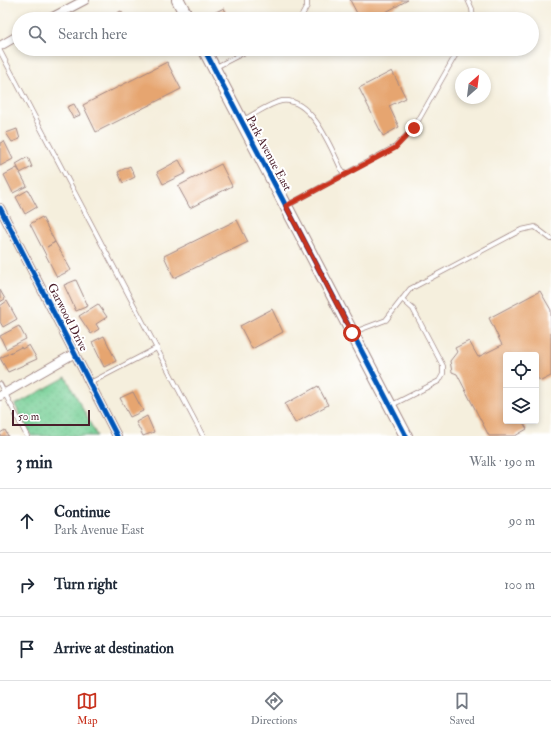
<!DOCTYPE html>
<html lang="en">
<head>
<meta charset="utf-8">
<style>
  :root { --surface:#fff; --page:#f2f2f3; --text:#1f2937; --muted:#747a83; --line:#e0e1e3; --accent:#c8321e }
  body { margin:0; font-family:"IM FELL Double Pica",serif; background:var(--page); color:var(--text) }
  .controls { position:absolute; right:12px; bottom:12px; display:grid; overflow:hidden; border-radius:4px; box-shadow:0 2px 6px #0003 }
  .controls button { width:36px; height:36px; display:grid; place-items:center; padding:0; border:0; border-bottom:1px solid var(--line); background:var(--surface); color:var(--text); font:20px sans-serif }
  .compass { position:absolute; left:455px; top:68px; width:36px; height:36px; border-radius:50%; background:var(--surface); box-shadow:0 2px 6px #0003; rotate:28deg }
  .scale { position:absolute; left:12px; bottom:10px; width:78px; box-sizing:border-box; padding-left:4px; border:2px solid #4a1f2b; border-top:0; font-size:11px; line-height:14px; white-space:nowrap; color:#4a1f2b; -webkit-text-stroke:3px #fff; paint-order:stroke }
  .stop { position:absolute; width:12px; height:12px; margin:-9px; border:3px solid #c8321e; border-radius:50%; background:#fff }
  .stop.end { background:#c8321e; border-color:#fff; box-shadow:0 1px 4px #0008 }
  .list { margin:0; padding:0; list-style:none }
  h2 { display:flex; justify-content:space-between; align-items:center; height:52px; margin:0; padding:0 16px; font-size:17px }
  h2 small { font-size:13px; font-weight:400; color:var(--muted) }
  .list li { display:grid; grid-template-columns:26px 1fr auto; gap:12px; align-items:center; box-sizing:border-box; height:64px; padding:0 16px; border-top:1px solid var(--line) }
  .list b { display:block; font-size:15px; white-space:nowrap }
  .list p { margin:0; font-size:13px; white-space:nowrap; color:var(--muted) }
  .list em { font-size:13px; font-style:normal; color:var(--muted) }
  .icon { flex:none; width:22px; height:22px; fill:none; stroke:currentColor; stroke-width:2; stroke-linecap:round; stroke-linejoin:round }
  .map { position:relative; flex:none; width:551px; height:436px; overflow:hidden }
  .search { position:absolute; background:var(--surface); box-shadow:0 2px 6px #0003; left:12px; right:12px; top:12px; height:44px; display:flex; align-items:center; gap:10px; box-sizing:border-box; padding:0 14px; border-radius:22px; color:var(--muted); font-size:15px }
  .sheet { height:244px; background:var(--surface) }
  nav { display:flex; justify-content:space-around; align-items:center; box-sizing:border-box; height:56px; border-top:1px solid var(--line); background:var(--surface); font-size:11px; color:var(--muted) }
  nav a { display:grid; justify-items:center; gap:2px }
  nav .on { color:var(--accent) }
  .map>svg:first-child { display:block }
  .park { fill:url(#park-dots); stroke:#607760 }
  .building { fill:#e6a570 }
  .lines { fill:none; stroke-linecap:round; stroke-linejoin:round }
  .lane-casing { stroke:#a08784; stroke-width:5.5 }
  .street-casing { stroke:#a08784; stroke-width:10 }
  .secondary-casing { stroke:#a08784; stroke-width:14 }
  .lane { stroke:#fff; stroke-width:4 }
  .street { stroke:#fff; stroke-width:8 }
  .secondary { stroke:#fff; stroke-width:12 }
  .cycleway-casing { stroke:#fff; stroke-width:8 }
  .cycleway { stroke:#0057b8; stroke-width:5 }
  .route { stroke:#c8321e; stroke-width:5 }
  .labels { text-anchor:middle; stroke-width:4; stroke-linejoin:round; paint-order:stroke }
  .street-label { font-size:12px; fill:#4a1f2b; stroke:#fff }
</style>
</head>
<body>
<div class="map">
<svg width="551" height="436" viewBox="0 0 551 436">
  <defs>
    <pattern id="park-dots" width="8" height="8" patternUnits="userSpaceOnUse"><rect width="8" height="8" fill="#76cf95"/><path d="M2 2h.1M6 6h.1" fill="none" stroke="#68b181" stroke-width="1.8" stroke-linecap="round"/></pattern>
  </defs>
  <rect width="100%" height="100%" fill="#fff"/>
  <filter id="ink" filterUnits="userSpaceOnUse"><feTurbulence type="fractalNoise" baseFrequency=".025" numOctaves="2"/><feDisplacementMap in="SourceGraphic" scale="8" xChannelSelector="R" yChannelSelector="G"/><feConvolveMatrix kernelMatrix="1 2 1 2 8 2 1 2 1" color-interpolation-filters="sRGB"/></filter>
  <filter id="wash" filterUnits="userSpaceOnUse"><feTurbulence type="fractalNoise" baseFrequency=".012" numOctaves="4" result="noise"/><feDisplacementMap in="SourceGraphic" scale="16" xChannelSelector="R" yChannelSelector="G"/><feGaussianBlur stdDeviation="0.9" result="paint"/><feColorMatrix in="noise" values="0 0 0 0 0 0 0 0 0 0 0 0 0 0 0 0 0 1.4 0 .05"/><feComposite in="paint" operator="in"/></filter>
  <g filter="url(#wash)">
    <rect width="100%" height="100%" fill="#f5efdd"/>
    <path class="park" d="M66,377L97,436H31L15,405Z"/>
    <g id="blocks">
      <g class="building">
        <path d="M350,0H408L373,19H360Z"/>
        <path d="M224,8L229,19H219L214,13Z"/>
        <path d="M121,11L126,19H106Z"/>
        <path d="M167,62L181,89L96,132L83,105Z"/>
        <path d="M392,71L406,98L389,106L399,127L383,136L359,88Z"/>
        <path d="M74,104L80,115L73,118L67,107Z"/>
        <path d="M17,129L20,139L12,142L6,133Z"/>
        <path d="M4,141L13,159L0,166V143Z"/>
        <path d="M28,157L32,167L20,173L27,186L13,193L4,175L17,168L20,172L16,164Z"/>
        <path d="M179,160L186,173L163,184L157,172Z"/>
        <path d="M221,164L232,186L190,208L178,186Z"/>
        <path d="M130,166L135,177L123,183L118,172Z"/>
        <path d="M28,190L37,207L25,214L16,197Z"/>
        <path d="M42,217L55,242L47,247L55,242L71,270L57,277L30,224Z"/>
        <path d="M237,220L248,242L174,278L164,256Z"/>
        <path d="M76,280L88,306L76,311L64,285Z"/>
        <path d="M0,290L5,299L0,302Z"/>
        <path d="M540,291L551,310V376L541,381L536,377V355H506V421H522L527,429L515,436H489L457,374L452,372L450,361L457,352L455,348L469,341L478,357L502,345L489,318Z"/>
        <path d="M7,301L17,319L3,327L0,322V306Z"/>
        <path d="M98,304L107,317L96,324L99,329L91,334L79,316Z"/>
        <path d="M272,309L283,332L252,349L240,326Z"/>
        <path d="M19,326L26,339L6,349L0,336Z"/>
        <path d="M104,336L116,361L104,367L92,342Z"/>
        <path d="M29,345L37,359L8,372L0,358L21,347L22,349Z"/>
        <path d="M318,386L328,405L295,423L285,404Z"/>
        <path d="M133,392L143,411L130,417L120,398Z"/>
        <path d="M147,416L154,432L143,436L136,422Z"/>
        <path d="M5,430L8,436H0V433Z"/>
      </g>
    </g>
  </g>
  <g filter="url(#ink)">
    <use href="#blocks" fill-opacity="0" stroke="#a08784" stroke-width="1"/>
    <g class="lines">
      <g class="lane-casing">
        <g id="lane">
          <path d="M468,0L472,9L473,19"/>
          <path d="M300,19L307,6V0"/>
          <path d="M0,51L203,436"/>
          <path d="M216,67L251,49"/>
          <path d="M243,120C255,114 270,103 282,101C313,97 333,153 344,175"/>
          <path d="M288,205L395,147L414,128L459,49"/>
          <path d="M354,332L386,320L410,289L521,230L535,227L551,239"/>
          <path d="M90,383L157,348"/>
          <path d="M0,384L27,436"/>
          <path d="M392,405L439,381L443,374V366L413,309L402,299"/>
        </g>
      </g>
      <g class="street-casing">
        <g id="street">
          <path d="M49,19L85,0"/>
          <path d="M0,46L19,35"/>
          <path d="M0,208L117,436"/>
          <path d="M0,396L75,353"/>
        </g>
      </g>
      <g class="secondary-casing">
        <g id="secondary">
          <path d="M178,0L188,19"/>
          <path d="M204,49L406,436"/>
        </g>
      </g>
      <use href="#lane" class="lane"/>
      <use href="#street" class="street"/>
      <use href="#secondary" class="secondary"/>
      <g class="cycleway-casing">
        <g id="cycleway">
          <path d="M204,49L406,436"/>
          <path d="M0,208L117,436"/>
        </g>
      </g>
      <use href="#cycleway" class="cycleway"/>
    </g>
  </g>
  <g class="lines" filter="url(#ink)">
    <path class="route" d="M352,333L286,206L395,148L414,128"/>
  </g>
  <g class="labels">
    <g class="street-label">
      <text transform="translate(269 153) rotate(62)" y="4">Park Avenue East</text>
      <text transform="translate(68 317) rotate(63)" y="4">Garwood Drive</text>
    </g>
  </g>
</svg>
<div class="controls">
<button><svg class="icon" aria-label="locate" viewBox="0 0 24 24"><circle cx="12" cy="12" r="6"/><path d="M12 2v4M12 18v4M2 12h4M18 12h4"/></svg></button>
<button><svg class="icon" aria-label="layers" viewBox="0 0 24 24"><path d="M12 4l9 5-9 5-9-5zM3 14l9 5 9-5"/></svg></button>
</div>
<svg class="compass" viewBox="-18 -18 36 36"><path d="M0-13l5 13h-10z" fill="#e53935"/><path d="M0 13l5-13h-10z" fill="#747a83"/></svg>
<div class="scale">50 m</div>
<div class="stop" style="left:352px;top:333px"></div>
<div class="stop end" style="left:414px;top:128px"></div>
<div class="search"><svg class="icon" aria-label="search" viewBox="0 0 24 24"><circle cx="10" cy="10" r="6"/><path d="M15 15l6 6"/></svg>Search here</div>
</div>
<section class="sheet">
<h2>3 min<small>Walk · 190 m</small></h2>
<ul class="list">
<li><svg class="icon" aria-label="ahead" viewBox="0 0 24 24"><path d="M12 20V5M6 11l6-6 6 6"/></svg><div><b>Continue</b><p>Park Avenue East</p></div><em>90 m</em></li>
<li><svg class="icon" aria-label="right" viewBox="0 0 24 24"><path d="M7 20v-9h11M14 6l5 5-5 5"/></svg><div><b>Turn right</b></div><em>100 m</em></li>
<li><svg class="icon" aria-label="arrive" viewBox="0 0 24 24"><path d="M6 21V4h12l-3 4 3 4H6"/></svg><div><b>Arrive at destination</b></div></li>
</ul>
</section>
<nav>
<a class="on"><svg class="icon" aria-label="map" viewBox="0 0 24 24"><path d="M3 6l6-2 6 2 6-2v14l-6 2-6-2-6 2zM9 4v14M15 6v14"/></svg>Map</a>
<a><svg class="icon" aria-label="directions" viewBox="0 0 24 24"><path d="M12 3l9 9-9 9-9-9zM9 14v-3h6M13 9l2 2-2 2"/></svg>Directions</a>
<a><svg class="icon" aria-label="saved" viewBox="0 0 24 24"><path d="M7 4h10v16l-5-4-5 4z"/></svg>Saved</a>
</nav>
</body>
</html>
